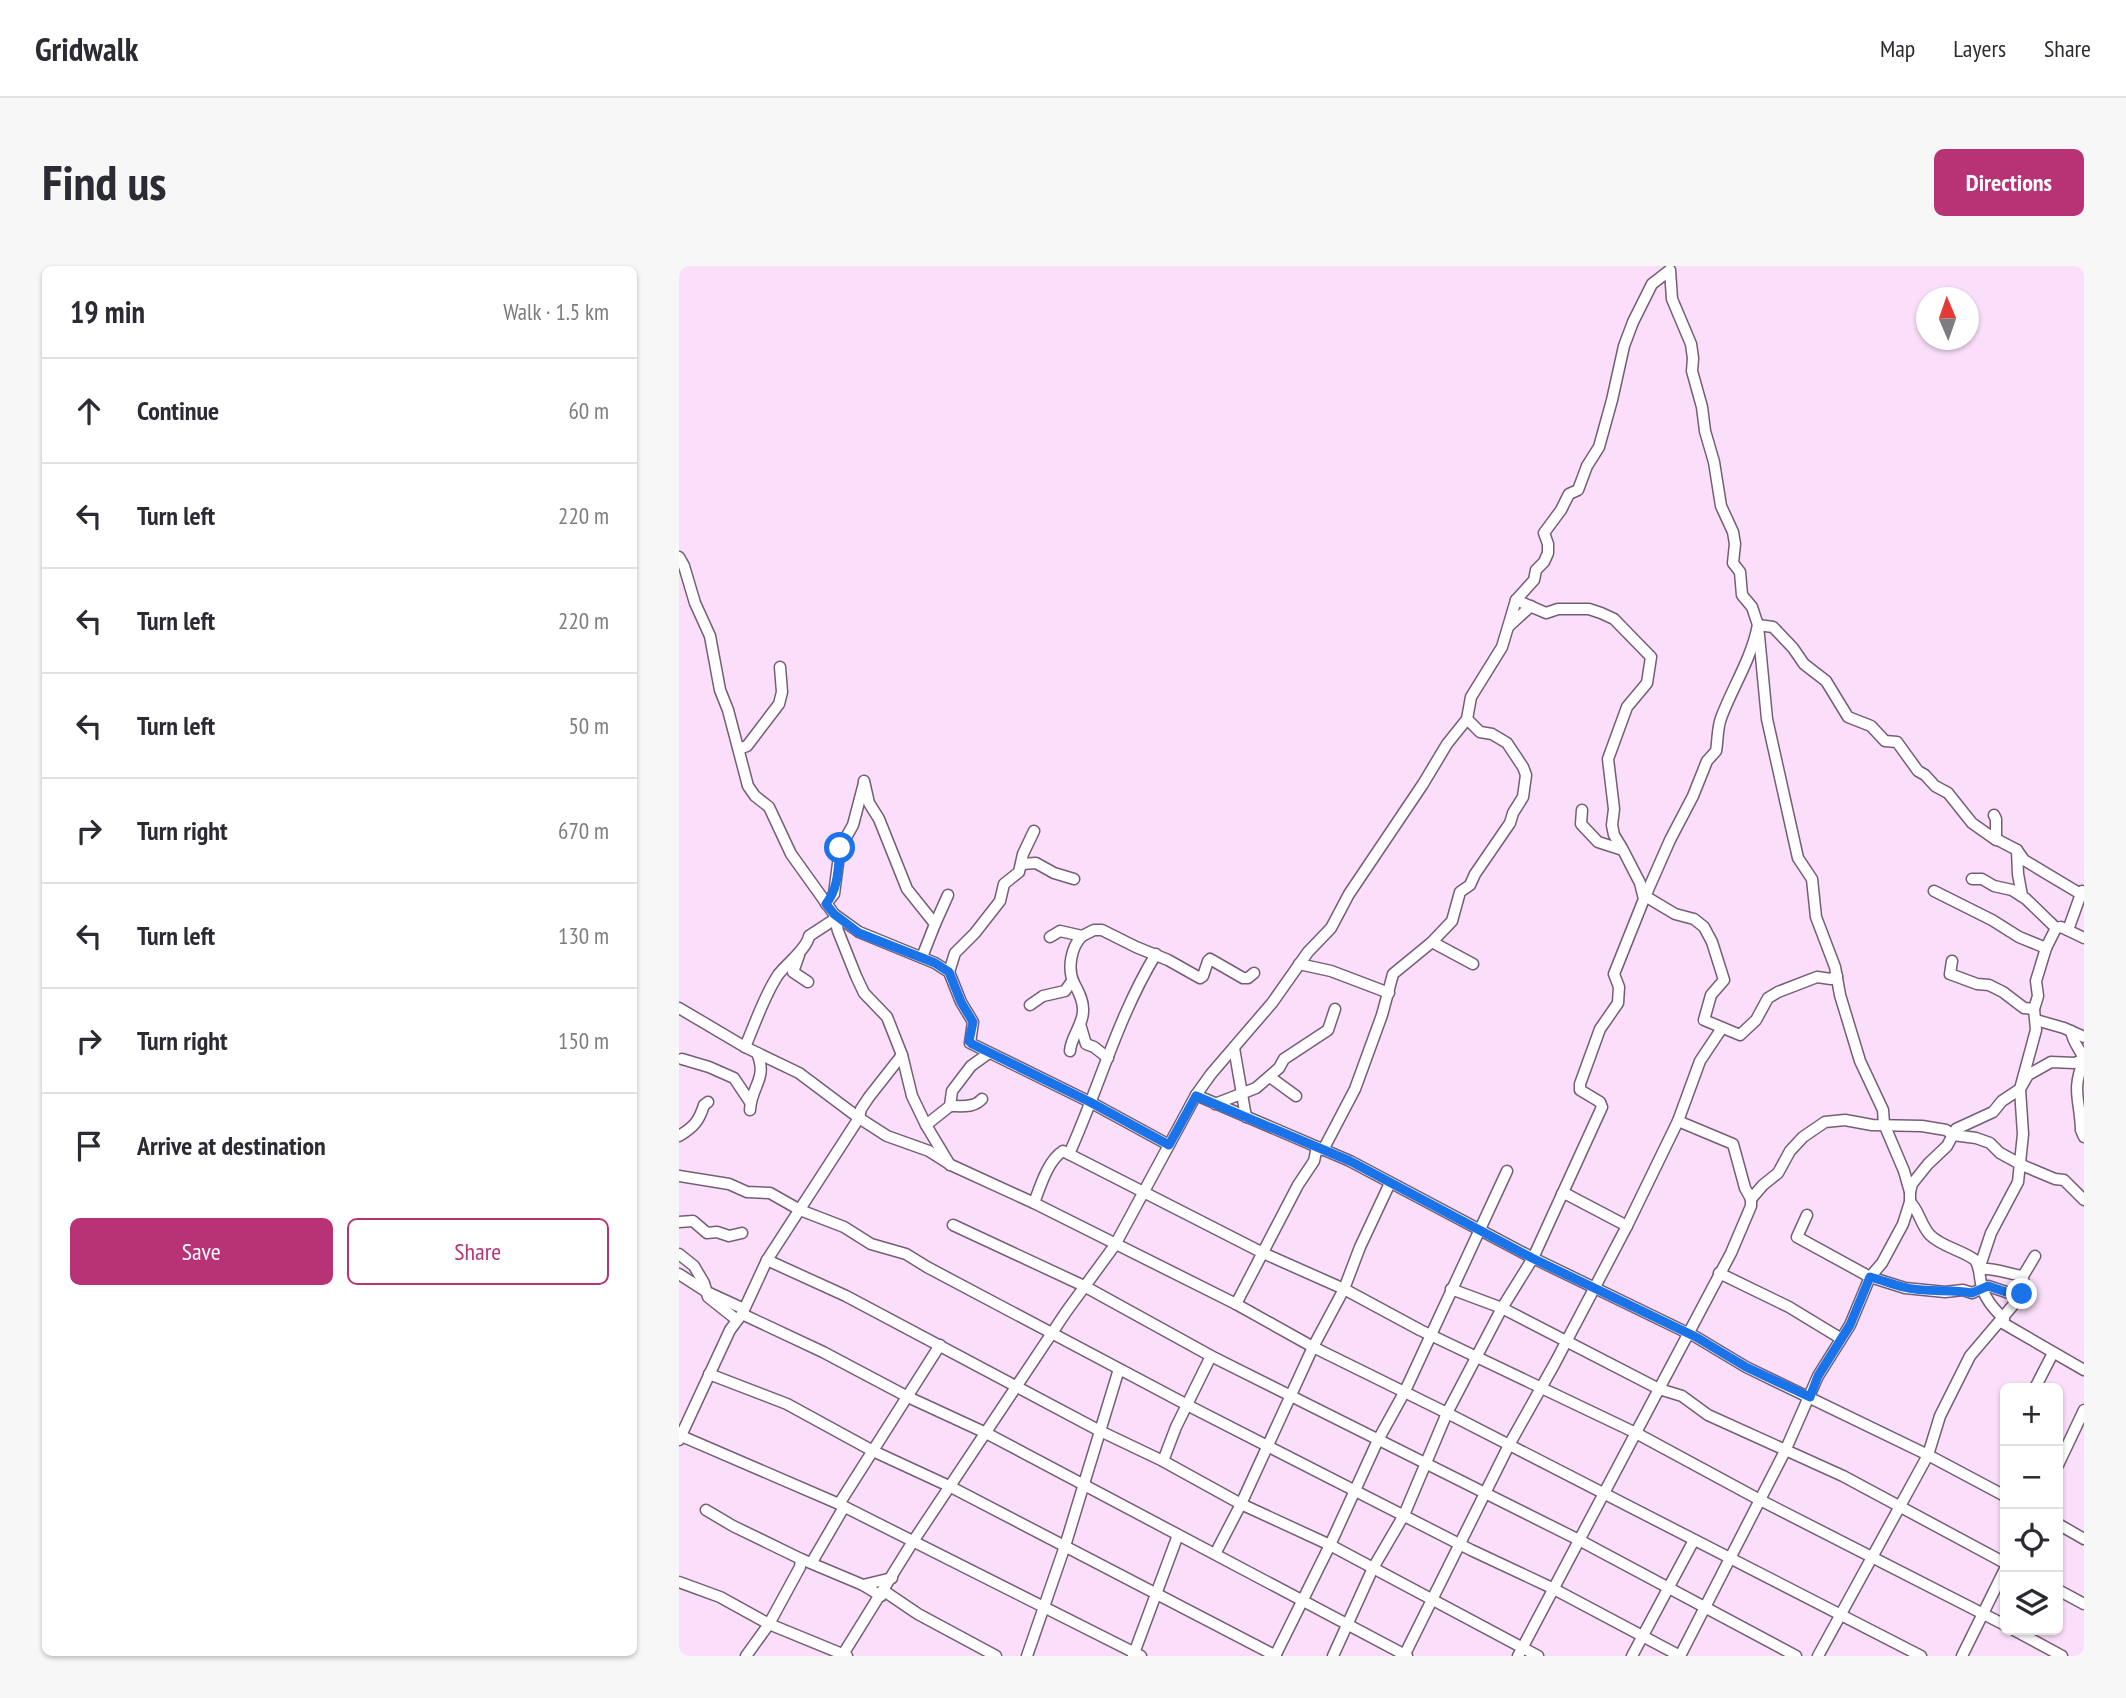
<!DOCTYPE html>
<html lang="en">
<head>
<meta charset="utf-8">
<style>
  :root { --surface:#fff; --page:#f7f7f7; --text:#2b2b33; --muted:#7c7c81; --line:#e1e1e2; --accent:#b83276 }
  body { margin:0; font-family:"PT Sans Narrow",sans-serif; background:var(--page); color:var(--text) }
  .controls { position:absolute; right:21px; bottom:21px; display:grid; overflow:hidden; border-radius:10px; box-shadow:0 2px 5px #0004 }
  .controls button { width:63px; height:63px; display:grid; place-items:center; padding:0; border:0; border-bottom:2px solid var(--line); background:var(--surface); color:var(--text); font:35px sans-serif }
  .compass { position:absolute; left:1237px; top:21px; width:63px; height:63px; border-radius:50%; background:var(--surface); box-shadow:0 2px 5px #0004; rotate:358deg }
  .stop { position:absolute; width:21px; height:21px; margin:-16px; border:5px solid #1a73e8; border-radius:50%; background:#fff }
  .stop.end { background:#1a73e8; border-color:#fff; box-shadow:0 2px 7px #0008 }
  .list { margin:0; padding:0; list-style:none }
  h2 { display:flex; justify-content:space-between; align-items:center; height:91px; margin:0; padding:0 28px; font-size:30px }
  h2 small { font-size:23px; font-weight:400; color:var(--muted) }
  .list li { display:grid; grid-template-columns:46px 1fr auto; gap:21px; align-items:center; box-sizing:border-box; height:105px; padding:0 28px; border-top:2px solid var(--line) }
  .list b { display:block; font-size:26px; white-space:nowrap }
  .list em { font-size:23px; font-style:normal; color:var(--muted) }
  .actions { display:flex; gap:14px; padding:21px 28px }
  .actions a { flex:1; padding:16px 0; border:2px solid var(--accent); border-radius:10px; text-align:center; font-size:24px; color:var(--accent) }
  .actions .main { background:var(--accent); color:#fff }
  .icon { flex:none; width:38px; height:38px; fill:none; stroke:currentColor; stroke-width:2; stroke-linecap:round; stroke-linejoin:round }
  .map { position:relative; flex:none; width:1405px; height:1390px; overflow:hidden; border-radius:10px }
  header { display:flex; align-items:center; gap:42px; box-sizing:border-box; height:98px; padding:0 35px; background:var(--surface); border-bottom:2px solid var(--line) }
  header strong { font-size:33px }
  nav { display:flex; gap:38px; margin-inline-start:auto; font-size:24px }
  .intro { display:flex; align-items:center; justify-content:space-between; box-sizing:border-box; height:168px; padding:0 42px }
  h1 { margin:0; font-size:49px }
  .button { padding:18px 32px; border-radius:10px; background:var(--accent); color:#fff; font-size:24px; font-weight:700 }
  main { display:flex; gap:42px; padding:0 42px }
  aside { flex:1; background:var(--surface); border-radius:10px; box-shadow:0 2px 5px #0004 }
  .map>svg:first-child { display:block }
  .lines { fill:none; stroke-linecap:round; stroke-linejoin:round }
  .minor-casing { stroke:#755e75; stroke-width:13 }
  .minor { stroke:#fff; stroke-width:10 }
  .route { stroke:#1a73e8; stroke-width:9 }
</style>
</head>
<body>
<header>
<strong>Gridwalk</strong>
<nav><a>Map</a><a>Layers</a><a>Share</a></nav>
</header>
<div class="intro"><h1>Find us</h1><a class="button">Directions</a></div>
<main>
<aside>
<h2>19 min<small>Walk · 1.5 km</small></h2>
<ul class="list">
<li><svg class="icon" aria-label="ahead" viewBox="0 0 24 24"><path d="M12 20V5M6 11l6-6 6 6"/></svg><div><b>Continue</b></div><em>60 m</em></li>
<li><svg class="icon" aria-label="left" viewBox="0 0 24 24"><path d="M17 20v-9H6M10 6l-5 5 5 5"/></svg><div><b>Turn left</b></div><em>220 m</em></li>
<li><svg class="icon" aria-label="left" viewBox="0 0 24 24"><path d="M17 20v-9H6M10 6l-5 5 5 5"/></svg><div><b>Turn left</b></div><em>220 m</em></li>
<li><svg class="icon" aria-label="left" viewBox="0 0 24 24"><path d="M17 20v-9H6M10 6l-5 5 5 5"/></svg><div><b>Turn left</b></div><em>50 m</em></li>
<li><svg class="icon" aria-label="right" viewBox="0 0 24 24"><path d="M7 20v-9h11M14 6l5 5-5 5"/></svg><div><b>Turn right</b></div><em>670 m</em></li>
<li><svg class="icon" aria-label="left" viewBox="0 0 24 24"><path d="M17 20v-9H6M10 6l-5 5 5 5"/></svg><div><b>Turn left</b></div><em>130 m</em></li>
<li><svg class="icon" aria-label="right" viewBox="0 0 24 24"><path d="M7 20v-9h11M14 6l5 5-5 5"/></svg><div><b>Turn right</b></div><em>150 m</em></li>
<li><svg class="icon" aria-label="arrive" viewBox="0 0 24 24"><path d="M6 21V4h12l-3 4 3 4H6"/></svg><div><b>Arrive at destination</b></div></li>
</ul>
<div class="actions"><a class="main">Save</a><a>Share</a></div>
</aside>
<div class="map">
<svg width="1405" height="1390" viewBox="0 0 1405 1390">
  <rect width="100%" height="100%" fill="#fbdffa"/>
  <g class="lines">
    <g class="minor-casing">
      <g id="minor">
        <path d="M0,291L5,300L16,337L31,370L41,424L49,444L69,520L76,530L90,541L112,588L155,648L180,666L256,697L270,706L282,736L294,756L291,777L411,836L490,879"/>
        <path d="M837,334L867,347L879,343H910L922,347L935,353L972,391L968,417L948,441L929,493L935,543L933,559L935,569L943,582"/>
        <path d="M830,360L852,340"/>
        <path d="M60,483L68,480L100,438L103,426L101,401"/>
        <path d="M185,515L190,537L200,553L228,623L256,658L243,691"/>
        <path d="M1315,549L1317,553V573L1338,584L1339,608L1343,630"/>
        <path d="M1338,584L1345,594L1405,630"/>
        <path d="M343,598L357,597L375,607L395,613"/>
        <path d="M1293,613H1303L1315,620L1333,624L1347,633L1377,662"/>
        <path d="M1255,625L1313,654L1340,671L1367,682"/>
        <path d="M966,630L996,648L1015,653L1025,661L1033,676L1045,714L1032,729L1025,754L1061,769L1077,754L1089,732L1099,726L1138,711L1152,713L1158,710"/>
        <path d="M965,633L991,574L1014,530L1028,495L1037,485C1039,474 1038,463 1042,452C1054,420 1072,394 1079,359L1094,361L1114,382L1125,398L1147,415L1169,451L1192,460L1206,475L1218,476L1239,505L1246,509L1256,520L1269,527L1293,557L1317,574"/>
        <path d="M147,638L155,628L161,582L174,559L185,517"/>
        <path d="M155,648L159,665L177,710L185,727L208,751L223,789L233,830L247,859L271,899"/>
        <path d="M256,658L269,629"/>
        <path d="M1389,664L1403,625"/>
        <path d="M403,670L415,664H423L457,681L489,694L521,712L524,710L529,695L531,693L564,712H569L575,707"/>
        <path d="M371,671L381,665L403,670C392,681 388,703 395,717C399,725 404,733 404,743C405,758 392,770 391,785"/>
        <path d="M753,676L794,698"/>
        <path d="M120,689L114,706L129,716"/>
        <path d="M1273,695L1271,708L1298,718L1310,719L1324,726L1345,742L1355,743"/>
        <path d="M620,698L652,705L710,727"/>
        <path d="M270,706L276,687L296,667L321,635L325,618L340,606L344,588L355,565"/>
        <path d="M351,739L364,730L386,725L393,715"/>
        <path d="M0,742L66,781L120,807L180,852L208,870L250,885L272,899L355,937L557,1038L634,1081L768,1147L1242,1390"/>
        <path d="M1357,754L1385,762L1405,771"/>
        <path d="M401,758L407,778L415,781L429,792"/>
        <path d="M1392,765C1394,777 1401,783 1405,793C1392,826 1401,832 1402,864L1405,871"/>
        <path d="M66,781C76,758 85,730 99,709C108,697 128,683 130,670L156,653"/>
        <path d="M555,782L567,851"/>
        <path d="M3,793L30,801L55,812L71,836"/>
        <path d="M591,811L617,830"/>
        <path d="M517,829L671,895L854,992L1017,1071L1067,1101L1249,1189L1326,1230"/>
        <path d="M536,838L577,822L600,802L605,793L649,764L656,743"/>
        <path d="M271,840C283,840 295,842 303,833"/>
        <path d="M71,844C72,820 89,813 78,787"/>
        <path d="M247,859L271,840L273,825L292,800L310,787"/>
        <path d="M0,870C15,861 20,855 25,839L29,836"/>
        <path d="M644,884L676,823L703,749L714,708L753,676L773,655L781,626L791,619L796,608L831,557L834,547L844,531L847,509L844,501L828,477L813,468L801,466L788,453"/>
        <path d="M390,888C420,822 439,750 477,688"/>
        <path d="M0,910L50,918L68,926L91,927L121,944L165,961L192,978L227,988L248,1001L514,1142L792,1284L873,1322L1001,1390"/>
        <path d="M1231,926L1233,918L1249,898L1268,880L1277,863L1314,846L1323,835L1341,823L1349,809L1372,796L1396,797L1405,793"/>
        <path d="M883,928L889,929L948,960"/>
        <path d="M1072,933L1084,919L1099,907L1111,885L1124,871L1146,856L1166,854L1193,859L1243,860L1267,864L1274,869L1297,872L1311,877L1321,887L1345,900L1376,913L1385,914L1405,934"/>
        <path d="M1231,936C1240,944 1241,958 1251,969C1263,981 1283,984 1296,994C1301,1001 1300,1008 1302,1017C1305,1032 1314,1042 1325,1053"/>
        <path d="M355,937C361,921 369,894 384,885L584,987L665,1023L741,1064L957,1167L1081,1234L1326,1359"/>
        <path d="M1128,949L1118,971L1191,1011L1226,1022L1266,1026L1284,1024L1293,1027L1309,1020L1336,1029L1343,1028"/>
        <path d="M0,956L14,955L28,967L38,966L50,970L63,967"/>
        <path d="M274,959L405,1020L532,1090L900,1274L1117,1390"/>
        <path d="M0,988L15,1000L25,1017L29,1031L58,1054"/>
        <path d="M88,994L167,1030L421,1165L484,1195L562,1238L651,1279L859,1390"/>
        <path d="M1040,1007L1110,1041L1161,1072"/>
        <path d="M0,1008L28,1026L65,1043"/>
        <path d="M1344,1010C1329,1008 1314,1001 1300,1003L1312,967L1339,916L1344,868L1341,823L1357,764L1355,743L1359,730L1357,715L1367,682L1377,662L1382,661L1405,672"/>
        <path d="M772,1023L823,1042L980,1123L1052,987L1072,940V933L1066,922L1054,878L999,855"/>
        <path d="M557,1038L619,919L635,895L638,881"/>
        <path d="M63,1048L144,1086L229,1131L307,1167L728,1390"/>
        <path d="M1322,1056L1405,1104"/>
        <path d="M30,1108L108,1138L194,1185L272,1221L597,1390"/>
        <path d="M1356,1122L1374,1087"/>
        <path d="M0,1169L160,1238L462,1390"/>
        <path d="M0,1174L51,1064L63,1048L88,994L180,852L182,843L190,831L223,789"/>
        <path d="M484,1195L497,1161L532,1090"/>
        <path d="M1379,1199L1405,1144"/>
        <path d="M160,1238L261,1079"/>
        <path d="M27,1244L54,1260L122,1293L121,1301L90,1358L67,1390"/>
        <path d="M1379,1258L1405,1273"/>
        <path d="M536,1288L562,1238L634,1081L665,1023L681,981L711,917"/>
        <path d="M122,1293L184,1319L202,1330"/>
        <path d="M133,1296L165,1241"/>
        <path d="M0,1316L41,1331L90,1358L168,1390"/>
        <path d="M184,1319L213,1312"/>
        <path d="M1379,1324L1405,1338"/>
        <path d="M205,1325L239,1348L317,1390"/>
        <path d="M1335,1364L1383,1390"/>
        <path d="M163,1390L233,1277L387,1046L436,979L517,829L532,808L593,737L629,686L652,662L670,628L744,518L768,478L788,453L792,431L823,381L837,334L855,314L857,304L865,296L869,287V278L865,267L882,244L890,228L899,224L908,200L920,181L933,134L945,80L954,56L973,18L991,4L993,33L1012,78L1014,92L1013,105L1023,141L1026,165L1035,196L1042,240L1054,266L1056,278L1054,297L1061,306L1063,329L1073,341L1079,359L1088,453L1119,592L1133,613L1137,651L1156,701L1161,729L1181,795L1204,844L1205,858L1225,905L1231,926V936L1224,958L1203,997L1191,1011L1171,1059L1139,1110L1106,1185L1001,1390"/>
        <path d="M348,1390L386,1280L440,1103"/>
        <path d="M454,1390L499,1269"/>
        <path d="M596,1390L651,1279L699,1174L726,1125L828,905"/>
        <path d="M654,1390L694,1302L725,1249L768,1147L823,1042L854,992L923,841L921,836L901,824V818L921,763L939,737L940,721L935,708L965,633L961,617L944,584L919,576L902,558L903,544"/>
        <path d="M725,1390L830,1179L876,1097L948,960L999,855L1021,795L1043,762"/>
        <path d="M839,1390L980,1123L1003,1130L1029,1149L1164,1210L1326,1297"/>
        <path d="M953,1390L1015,1274"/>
        <path d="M1139,1390L1249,1189L1261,1150L1291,1090L1341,1031L1345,1023L1344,1010L1356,990"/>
        <path d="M1283,1390L1326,1303"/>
      </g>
    </g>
    <use href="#minor" class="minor"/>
  </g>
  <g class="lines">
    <path class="route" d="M161,582C159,602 160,621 147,638L155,648L180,667L256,697L270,706L282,736L294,756L290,775L293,778L411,836L490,879L517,830L671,895L853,992L1017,1071L1067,1101L1131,1131L1139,1110L1171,1059L1191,1011C1202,1014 1213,1018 1224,1021C1247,1027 1271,1023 1293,1027L1309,1020L1336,1029L1343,1028"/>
  </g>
</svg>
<div class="controls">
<button>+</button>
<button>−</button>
<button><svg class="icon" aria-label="locate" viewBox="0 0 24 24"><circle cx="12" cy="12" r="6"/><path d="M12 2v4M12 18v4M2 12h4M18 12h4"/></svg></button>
<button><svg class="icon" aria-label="layers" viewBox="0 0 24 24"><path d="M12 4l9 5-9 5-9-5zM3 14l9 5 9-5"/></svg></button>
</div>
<svg class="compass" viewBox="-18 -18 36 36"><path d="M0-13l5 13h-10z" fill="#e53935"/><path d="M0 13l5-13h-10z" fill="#7c7c81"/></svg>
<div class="stop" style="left:161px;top:582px"></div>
<div class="stop end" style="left:1343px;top:1028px"></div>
</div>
</main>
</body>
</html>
